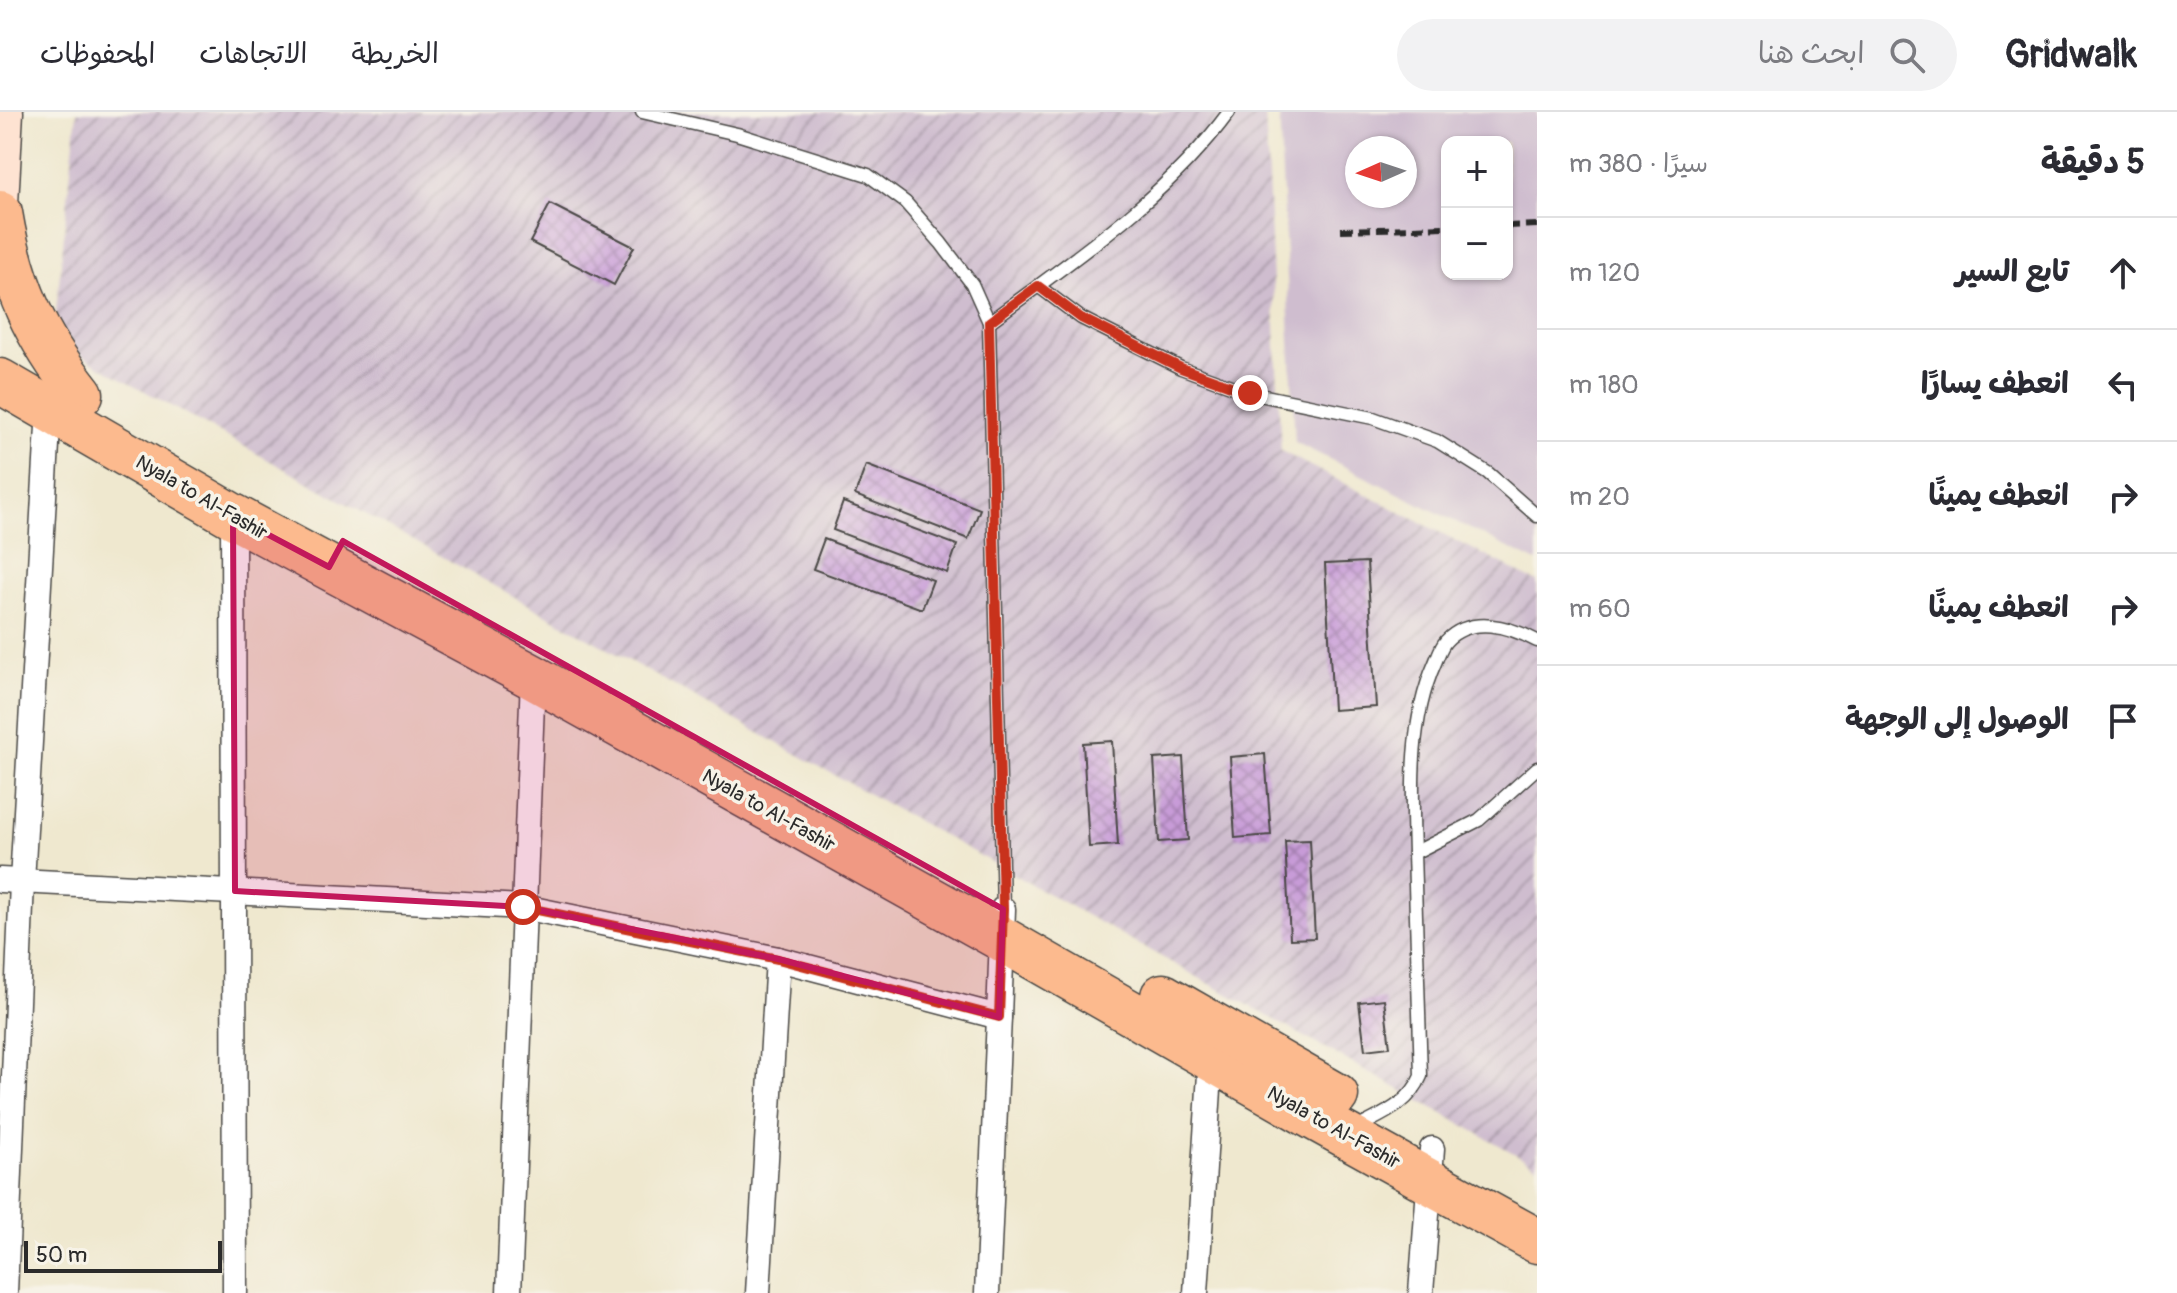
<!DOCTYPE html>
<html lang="ar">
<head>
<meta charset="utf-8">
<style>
  :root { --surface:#fff; --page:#f2f2f3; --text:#2b2b33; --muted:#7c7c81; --line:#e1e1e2 }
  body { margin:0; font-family:Pangolin,"Playpen Sans Arabic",sans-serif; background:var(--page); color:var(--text); direction:rtl }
  .controls { position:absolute; right:24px; top:24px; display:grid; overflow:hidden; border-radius:16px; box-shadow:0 2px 6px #0004 }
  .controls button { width:72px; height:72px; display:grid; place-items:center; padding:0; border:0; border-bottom:2px solid var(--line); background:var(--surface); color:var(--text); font:40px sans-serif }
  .compass { position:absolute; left:1345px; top:24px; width:72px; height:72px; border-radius:50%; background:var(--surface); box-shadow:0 2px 6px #0004; rotate:267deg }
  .scale { position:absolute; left:24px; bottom:20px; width:198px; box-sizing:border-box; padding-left:8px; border:4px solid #2b2b2b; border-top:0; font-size:22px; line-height:28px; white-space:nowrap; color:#2b2b2b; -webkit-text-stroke:6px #f7f3e8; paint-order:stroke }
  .stop { position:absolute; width:24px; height:24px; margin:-18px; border:6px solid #c8321e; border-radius:50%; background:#fff }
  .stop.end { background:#c8321e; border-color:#fff; box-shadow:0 2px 8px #0008 }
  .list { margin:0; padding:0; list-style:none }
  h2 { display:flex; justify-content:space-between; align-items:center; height:104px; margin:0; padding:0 32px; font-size:34px }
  h2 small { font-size:26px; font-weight:400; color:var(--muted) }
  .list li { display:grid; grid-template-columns:52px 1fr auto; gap:24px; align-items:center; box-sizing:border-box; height:112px; padding:0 32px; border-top:2px solid var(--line) }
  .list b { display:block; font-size:30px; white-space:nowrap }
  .list em { font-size:26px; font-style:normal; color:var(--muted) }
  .icon { flex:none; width:44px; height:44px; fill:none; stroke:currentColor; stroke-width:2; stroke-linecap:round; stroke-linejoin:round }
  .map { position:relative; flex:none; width:1537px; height:1181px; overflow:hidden; direction:ltr }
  header { display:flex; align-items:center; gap:48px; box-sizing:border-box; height:112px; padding:0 40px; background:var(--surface); border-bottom:2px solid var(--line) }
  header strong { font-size:38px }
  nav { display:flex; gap:44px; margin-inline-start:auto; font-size:28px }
  .search { width:560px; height:72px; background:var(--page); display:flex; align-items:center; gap:20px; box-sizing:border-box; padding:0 28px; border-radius:44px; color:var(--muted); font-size:30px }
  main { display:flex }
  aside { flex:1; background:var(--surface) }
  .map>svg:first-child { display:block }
  .industrial { fill:url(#industrial-furrows) }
  .railway { fill:#cfbdcf; fill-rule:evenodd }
  .building { fill:url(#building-cross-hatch) }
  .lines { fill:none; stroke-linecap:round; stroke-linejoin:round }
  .lane-casing { stroke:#484744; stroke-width:15 }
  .street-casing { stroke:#484744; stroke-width:27 }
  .secondary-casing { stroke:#484744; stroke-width:37 }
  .highway-casing { stroke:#484744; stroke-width:47 }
  .lane { stroke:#fff; stroke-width:12 }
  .street { stroke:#fff; stroke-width:24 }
  .secondary { stroke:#fee3d2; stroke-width:34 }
  .highway { stroke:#fcba8e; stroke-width:44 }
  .rail { stroke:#2b2b2b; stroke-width:6; stroke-dasharray:12 6; stroke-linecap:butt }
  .route { stroke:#c8321e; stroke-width:10 }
  .marked { fill:#c2185b; fill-opacity:0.2; stroke:#c2185b; stroke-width:6; stroke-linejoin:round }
  .labels { text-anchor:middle; stroke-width:7; stroke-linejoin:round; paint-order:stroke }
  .street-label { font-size:20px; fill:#2b2b2b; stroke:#f7f3e8 }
</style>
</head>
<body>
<header>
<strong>Gridwalk</strong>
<div class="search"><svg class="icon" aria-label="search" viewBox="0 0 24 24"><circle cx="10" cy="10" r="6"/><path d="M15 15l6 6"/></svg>ابحث هنا</div>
<nav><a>الخريطة</a><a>الاتجاهات</a><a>المحفوظات</a></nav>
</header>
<main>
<aside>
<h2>5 دقيقة<small>سيرًا · 380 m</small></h2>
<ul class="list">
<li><svg class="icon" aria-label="ahead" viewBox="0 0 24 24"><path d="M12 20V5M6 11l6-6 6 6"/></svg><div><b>تابع السير</b></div><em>120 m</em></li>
<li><svg class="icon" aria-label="left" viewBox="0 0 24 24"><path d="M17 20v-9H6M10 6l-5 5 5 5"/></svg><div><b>انعطف يسارًا</b></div><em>180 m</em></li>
<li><svg class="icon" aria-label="right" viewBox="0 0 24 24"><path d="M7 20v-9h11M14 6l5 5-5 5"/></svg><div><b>انعطف يمينًا</b></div><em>20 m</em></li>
<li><svg class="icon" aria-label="right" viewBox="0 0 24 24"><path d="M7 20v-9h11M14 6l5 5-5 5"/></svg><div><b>انعطف يمينًا</b></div><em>60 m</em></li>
<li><svg class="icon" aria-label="arrive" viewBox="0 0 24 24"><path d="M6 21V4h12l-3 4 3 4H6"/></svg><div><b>الوصول إلى الوجهة</b></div></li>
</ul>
</aside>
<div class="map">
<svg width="1537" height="1181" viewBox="0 0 1537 1181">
  <defs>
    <pattern id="industrial-furrows" width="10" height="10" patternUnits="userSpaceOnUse" patternTransform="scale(2)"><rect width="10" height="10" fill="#cfbdcf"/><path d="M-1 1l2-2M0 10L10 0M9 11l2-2" fill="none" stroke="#a89aa8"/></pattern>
    <pattern id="building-cross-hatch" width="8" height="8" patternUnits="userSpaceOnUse" patternTransform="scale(2)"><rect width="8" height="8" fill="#c89bd8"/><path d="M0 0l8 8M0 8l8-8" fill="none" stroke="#a37faf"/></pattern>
  </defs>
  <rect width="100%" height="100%" fill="#f7f3e8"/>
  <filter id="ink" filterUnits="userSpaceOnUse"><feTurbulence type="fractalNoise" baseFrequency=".0125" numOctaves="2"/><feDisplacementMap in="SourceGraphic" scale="16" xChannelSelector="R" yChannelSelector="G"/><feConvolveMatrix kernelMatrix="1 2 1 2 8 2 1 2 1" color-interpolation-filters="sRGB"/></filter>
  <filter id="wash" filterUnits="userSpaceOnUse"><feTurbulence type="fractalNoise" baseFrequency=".006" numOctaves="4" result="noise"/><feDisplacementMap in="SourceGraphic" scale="32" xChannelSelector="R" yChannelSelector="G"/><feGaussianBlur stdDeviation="1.8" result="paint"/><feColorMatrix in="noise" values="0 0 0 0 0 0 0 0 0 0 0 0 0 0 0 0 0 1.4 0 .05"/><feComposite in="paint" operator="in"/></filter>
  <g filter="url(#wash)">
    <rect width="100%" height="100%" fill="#efe8cf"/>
    <path class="industrial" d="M77,0H1265L1281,339L1537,470V1054L53,228Z"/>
    <path class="railway" d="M1279,0H1537V450L1295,330ZM1447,30H1507V162H1447ZM1357,36H1405V84H1357Z"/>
    <g id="blocks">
      <g class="building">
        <path d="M550,92L634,135L614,173L530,130Z"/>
        <path d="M866,353L980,397L968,427L855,383Z"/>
        <path d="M843,390L957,433L947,461L833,418Z"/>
        <path d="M824,427L933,468L922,497L813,457Z"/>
        <path d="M1367,450L1376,595L1333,598L1325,452Z"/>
        <path d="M1112,629L1118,733L1089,735L1083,631Z"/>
        <path d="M1265,642L1271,723L1235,726L1230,645Z"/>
        <path d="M1183,645L1188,728L1159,730L1154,647Z"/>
        <path d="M1310,728L1315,826L1290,827L1285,729Z"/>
        <path d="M1384,887L1390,935L1365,938L1359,890Z"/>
      </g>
    </g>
  </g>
  <g filter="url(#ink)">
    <use href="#blocks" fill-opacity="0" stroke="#484744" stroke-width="2"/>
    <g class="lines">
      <g class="lane-casing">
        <g id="lane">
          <path d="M642,0L737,22L868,63L905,90L941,131L972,172L989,210L1003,797"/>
          <path d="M1038,174L1081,206L1181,256L1250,281L1373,306L1437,329L1488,361L1537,404"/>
          <path d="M989,210C1074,147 1166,86 1229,0"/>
          <path d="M1537,529C1509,514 1471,503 1446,529C1441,534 1438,544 1435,551C1409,609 1412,679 1414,741L1479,708L1537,656"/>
          <path d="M1355,1017C1382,1002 1409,993 1421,964L1414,741"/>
        </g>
      </g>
      <g class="street-casing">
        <g id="street">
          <path d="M233,404L235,1181"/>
          <path d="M0,768L523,795L778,847L999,905L1003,797"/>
          <path d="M5,1181L22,770L49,297"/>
          <path d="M509,1181L533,565"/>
          <path d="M758,1181L778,847"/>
          <path d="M987,1181L999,905"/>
          <path d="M1196,1181L1211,946"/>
          <path d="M1421,1181L1432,1037"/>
        </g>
      </g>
      <g class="secondary-casing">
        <path id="secondary" d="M0,110L6,0"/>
      </g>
      <g class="highway-casing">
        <g id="highway">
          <path d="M0,101C12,174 35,224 81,282"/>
          <path d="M0,269L233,404L533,565L1002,827L1309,1003L1537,1129"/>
          <path d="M1163,884L1336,983"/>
        </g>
      </g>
      <use href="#lane" class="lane"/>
      <use href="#street" class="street"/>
      <use href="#secondary" class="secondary"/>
      <use href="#highway" class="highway"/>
      <g class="rail">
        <path d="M1507,114L1537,113"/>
        <path d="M1341,118L1447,115"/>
      </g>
    </g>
  </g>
  <g class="lines" filter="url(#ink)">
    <path class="route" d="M523,795L778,847L999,905L1003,797L989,210L1038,174L1081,206L1181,256L1250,281"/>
  </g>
  <path class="marked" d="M233,404L329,455L343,429L1003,797L999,905L778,847L523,795L235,779Z"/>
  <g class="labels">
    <g class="street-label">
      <text transform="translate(202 385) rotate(30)" y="7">Nyala to Al-Fashir</text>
      <text transform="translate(769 698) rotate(29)" y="7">Nyala to Al-Fashir</text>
      <text transform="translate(1334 1015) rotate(29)" y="7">Nyala to Al-Fashir</text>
    </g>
  </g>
</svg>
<div class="controls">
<button>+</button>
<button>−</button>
</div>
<svg class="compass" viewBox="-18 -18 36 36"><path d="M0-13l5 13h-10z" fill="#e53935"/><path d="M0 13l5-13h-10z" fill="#7c7c81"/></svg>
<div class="scale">50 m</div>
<div class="stop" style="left:523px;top:795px"></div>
<div class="stop end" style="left:1250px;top:281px"></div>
</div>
</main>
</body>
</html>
